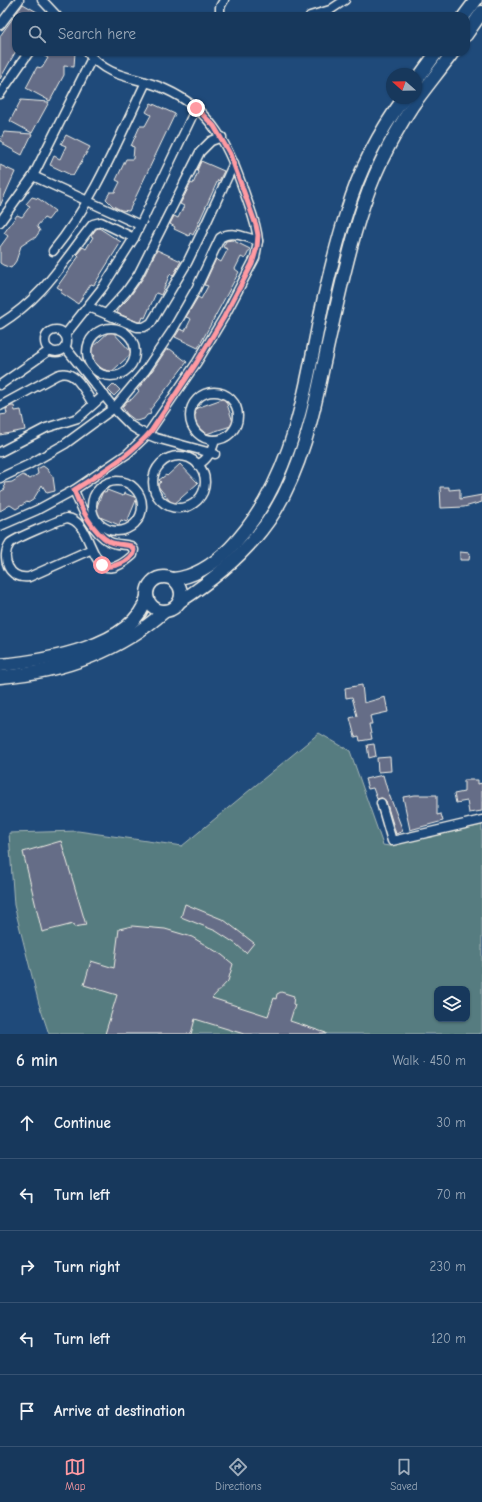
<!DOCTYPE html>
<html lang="en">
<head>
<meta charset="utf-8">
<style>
  :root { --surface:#17385c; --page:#244365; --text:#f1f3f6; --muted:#9eacbb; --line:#365272; --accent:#ff9aa2 }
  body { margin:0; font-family:"Comic Neue",sans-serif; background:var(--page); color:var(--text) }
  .controls { position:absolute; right:12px; bottom:12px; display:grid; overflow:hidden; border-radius:8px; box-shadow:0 1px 3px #0004 }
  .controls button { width:36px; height:36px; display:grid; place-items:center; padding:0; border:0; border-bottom:1px solid var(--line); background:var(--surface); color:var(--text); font:20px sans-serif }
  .compass { position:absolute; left:386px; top:68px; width:36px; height:36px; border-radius:50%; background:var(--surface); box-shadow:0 1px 3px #0004; rotate:290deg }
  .stop { position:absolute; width:12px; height:12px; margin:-9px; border:3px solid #ff9aa2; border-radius:50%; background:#fff }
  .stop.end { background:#ff9aa2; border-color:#fff; box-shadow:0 1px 4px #0008 }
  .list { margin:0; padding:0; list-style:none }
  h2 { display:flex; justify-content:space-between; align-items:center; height:52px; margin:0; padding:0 16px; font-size:17px }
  h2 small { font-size:13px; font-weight:400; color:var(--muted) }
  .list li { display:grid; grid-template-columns:26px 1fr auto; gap:12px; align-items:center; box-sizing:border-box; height:72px; padding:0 16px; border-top:1px solid var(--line) }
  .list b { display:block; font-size:15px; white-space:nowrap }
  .list em { font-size:13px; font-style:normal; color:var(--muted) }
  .icon { flex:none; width:22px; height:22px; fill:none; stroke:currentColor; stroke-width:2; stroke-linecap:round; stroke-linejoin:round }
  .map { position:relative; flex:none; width:482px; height:1034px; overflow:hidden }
  .search { position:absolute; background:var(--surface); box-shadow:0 1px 3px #0004; left:12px; right:12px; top:12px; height:44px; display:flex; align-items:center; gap:10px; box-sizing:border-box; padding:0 14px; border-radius:12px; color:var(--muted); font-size:15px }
  .sheet { height:412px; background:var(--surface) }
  nav { display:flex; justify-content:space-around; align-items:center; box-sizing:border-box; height:56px; border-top:1px solid var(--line); background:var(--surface); font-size:11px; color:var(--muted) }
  nav a { display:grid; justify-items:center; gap:2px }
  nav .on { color:var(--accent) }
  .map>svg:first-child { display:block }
  .pitch { fill:#567b80; stroke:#a5b6b4; fill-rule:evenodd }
  .building { fill:#656d87; stroke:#f4f1e8 }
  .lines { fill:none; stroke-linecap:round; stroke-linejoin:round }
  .minor-casing { stroke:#f4f1e8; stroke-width:11 }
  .secondary-casing { stroke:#f4f1e8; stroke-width:15 }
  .minor { stroke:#1f4a7a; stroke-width:8 }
  .secondary { stroke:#1f4a7a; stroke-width:12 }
  .route { stroke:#ff9aa2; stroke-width:5 }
</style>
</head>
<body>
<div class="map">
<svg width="482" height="1034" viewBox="0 0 482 1034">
  <rect width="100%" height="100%" fill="#1f4a7a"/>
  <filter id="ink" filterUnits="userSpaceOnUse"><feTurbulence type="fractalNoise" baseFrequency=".025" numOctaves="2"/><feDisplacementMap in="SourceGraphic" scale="8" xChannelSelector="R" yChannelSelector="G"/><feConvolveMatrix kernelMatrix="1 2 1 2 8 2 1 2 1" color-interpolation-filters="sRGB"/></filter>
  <g filter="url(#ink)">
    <path class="pitch" d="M319,733L350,751L383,845L389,846L482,825V1033L477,1034H49L39,1004L14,905L9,833L78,831L182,846ZM437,989H467V1019H437Z"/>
    <g class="building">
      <path d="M23,4L44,16H16V51L0,79V36Z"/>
      <path d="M37,52H75L74,67L64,66V75L50,101L26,88L37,67L42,68L48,58Z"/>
      <path d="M21,100L49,102L32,133L10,121Z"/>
      <path d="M151,103L175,114L129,211L121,210L113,206L106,199L110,192H115L120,182L116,180L126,159H133L134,147L131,146L140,126H145L151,115L146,112Z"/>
      <path d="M4,132L32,134L22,155L4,145V143L0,141Z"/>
      <path d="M66,135L90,147L73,176L50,165L54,156L60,159L66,146L61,144Z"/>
      <path d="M201,161L224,171L219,181L218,180L193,235L190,233L189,236L174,229L175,227L170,224L174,216L178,218L184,206L180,204L191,183L193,184L198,172L197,171Z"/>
      <path d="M0,165L15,172L0,206Z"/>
      <path d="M32,197L39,199L55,211L48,220L44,218L37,226L40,231L35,238H33L21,246L16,261L11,268L3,265L0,263V247L8,236L4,233L17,215L22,217L30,206L26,204Z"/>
      <path d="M99,228L121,242L94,285L91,284L78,304L60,292L62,290L57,287L79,256L77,254L83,247L86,249L93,237L91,236L96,229Z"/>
      <path d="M232,240L250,249L245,259L241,257L235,269L239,272L198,348L175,337L180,329L185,331L191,319L186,317L198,297L201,299L208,286L204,285L215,261L216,259L221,262L228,249L223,247L226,241Z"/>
      <path d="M157,250L181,261L173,276L170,274L161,295L156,293L145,318L143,317L141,322H138L117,313L120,307L128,299L143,278Z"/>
      <path d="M111,330L132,353L108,375L91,358L94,356L89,350Z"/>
      <path d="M170,349L187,362L150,410L151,414L147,415L144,419L136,421L127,414L122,407L127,401L132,399L139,391L137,390L150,374L166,350Z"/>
      <path d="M114,384L120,390L114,396L108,390Z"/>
      <path d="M225,398L234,425L203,435L201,431H199L193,415L196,414L194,409Z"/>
      <path d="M11,406H14L15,411L21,410L25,430L0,435V415L7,414L6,409Z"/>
      <path d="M180,464L198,483L173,505L157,485L161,482L159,480L166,475L167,476Z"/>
      <path d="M43,466L47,469L53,477L55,491L47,493L42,485L33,500L28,503L27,502L16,509L10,505L0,511V492L5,489L4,483L12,482L23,475L30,479L38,474L37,469Z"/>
      <path d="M440,487H449V490L460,489V499L482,495V502L464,507L441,508Z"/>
      <path d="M107,490L123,496L124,493L137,498L127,522L121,520L119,525L95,515L97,509H96L103,491L106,493Z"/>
      <path d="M460,552L470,553L469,560H460Z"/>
      <path d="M362,685L364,703L385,697L388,712L370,716L372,724H369L372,739L360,741L359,736L355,737L350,718L357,716L352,697L346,698L345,688Z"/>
      <path d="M374,744L376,756L369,758L367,745Z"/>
      <path d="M390,757L391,771L378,772L377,758Z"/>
      <path d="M383,775L387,789L403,831L396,834L386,801L382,798L377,799L373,788L368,789L365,779Z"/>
      <path d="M464,780H478V784L482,783V811L469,813L467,801L456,803L454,794L464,792Z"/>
      <path d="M415,795H437V815L441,814L443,821L410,830L403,797Z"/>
      <path d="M61,841L86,925L74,927L73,924L42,932L23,852Z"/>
      <path d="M185,904L224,920L254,943L246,953L236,944L216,931L181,917Z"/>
      <path d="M132,926L165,929L192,937L222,955L233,964L228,981L212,998L268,1016L274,998L276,999L277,994L281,992L294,996L293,1004L295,1005L290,1021L326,1033V1034H244L195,1019L191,1034H105L117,995L84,985L91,961L114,968L119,929Z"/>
    </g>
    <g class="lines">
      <g class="minor-casing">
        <g id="minor">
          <path d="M42,0L57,16"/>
          <path d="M220,16V7L224,0"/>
          <path d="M310,16L330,10L345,0"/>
          <path d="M0,25L19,0"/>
          <path d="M87,52C111,81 135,75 165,89C214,111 228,146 245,194C250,209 257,224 258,241"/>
          <path d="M0,94L29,52"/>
          <path d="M33,176L140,225"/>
          <path d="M0,222L33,176L92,58"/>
          <path d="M53,251C94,201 118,140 146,82"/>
          <path d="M89,307L137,327H144L151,323L187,263L203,230L234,163"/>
          <path d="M106,314L126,292L138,275L200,152L211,141L222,137"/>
          <path d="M0,324C44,297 62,263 93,224L101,222L134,238"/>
          <circle cx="111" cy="352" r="24"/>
          <circle cx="56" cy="341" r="11"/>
          <path d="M65,335L103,287L134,238L196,108"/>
          <path d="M65,347L118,413L131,426L139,431L156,438L215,454"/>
          <path d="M0,385L50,350"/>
          <circle cx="214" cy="416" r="24"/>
          <path d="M0,406L57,375C75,367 85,392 93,404"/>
          <path d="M0,452L46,428L78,418L104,395"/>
          <circle cx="179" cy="482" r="26"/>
          <path d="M198,465C208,459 212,451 215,440"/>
          <path d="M0,478L28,465L65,444L114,408L145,371L172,331L196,289L220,238C231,230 246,237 258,241L255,258L224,317L197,362L147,435L127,454L74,490L37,510L0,526"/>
          <circle cx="117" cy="506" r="25"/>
          <path d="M74,490C80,507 93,533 110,542C117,545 124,544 131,546L134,550L133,555C87,597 97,521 67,518C59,520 16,538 10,543C0,558 9,580 29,577L92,549"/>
          <path d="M381,803L392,841L482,820"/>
        </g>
      </g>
      <g class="secondary-casing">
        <g id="secondary">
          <path d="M464,16L476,0"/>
          <path d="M466,35L482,12"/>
          <path d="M416,81L437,52"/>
          <circle cx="164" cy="594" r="17"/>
          <path d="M173,579C196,577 214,564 230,548C294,482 305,388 323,302C330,272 337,241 347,211C359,171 379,132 404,98"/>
          <path d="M179,602C215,579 252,548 275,511C301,468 313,416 323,367C334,318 344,267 359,219C371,179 390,140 413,105C426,87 440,70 453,52"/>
          <path d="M0,665C43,661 134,647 147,597"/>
          <path d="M0,677C61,672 119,652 165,611"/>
        </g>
      </g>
      <use href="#minor" class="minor"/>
      <use href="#secondary" class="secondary"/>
    </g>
  </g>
  <g class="lines" filter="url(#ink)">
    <path class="route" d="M102,565C112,569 133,561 134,550L131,546C124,544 117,545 110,542C93,533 80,507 74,490C102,472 131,455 152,430L197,362L224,317L252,264L257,247L258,235L256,225L230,154L214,126L196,108"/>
  </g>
</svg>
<div class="controls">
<button><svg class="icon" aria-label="layers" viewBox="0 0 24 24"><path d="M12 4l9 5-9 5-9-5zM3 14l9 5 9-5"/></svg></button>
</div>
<svg class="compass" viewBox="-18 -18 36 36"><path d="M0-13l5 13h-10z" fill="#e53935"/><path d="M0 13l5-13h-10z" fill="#9eacbb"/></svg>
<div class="stop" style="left:102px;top:565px"></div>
<div class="stop end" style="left:196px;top:108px"></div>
<div class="search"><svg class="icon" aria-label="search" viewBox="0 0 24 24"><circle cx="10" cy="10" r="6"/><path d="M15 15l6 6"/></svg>Search here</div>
</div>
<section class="sheet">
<h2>6 min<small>Walk · 450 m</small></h2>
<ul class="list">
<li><svg class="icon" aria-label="ahead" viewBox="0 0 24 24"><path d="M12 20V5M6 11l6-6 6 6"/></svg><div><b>Continue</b></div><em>30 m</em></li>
<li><svg class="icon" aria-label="left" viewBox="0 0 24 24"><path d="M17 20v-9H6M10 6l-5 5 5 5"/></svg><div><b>Turn left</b></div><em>70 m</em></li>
<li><svg class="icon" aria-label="right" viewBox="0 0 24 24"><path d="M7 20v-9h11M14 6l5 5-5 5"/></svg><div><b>Turn right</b></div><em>230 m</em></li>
<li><svg class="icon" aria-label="left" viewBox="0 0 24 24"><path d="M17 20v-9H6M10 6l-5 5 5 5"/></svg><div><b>Turn left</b></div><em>120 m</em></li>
<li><svg class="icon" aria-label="arrive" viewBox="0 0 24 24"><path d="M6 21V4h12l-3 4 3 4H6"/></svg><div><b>Arrive at destination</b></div></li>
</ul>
</section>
<nav>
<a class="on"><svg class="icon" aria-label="map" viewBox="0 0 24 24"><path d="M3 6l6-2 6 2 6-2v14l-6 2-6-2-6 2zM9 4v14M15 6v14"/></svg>Map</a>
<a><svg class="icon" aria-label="directions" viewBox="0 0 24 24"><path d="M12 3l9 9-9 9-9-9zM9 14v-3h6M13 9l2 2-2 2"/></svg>Directions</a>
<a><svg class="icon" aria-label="saved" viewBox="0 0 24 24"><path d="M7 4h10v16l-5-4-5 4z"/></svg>Saved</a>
</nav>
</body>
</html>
